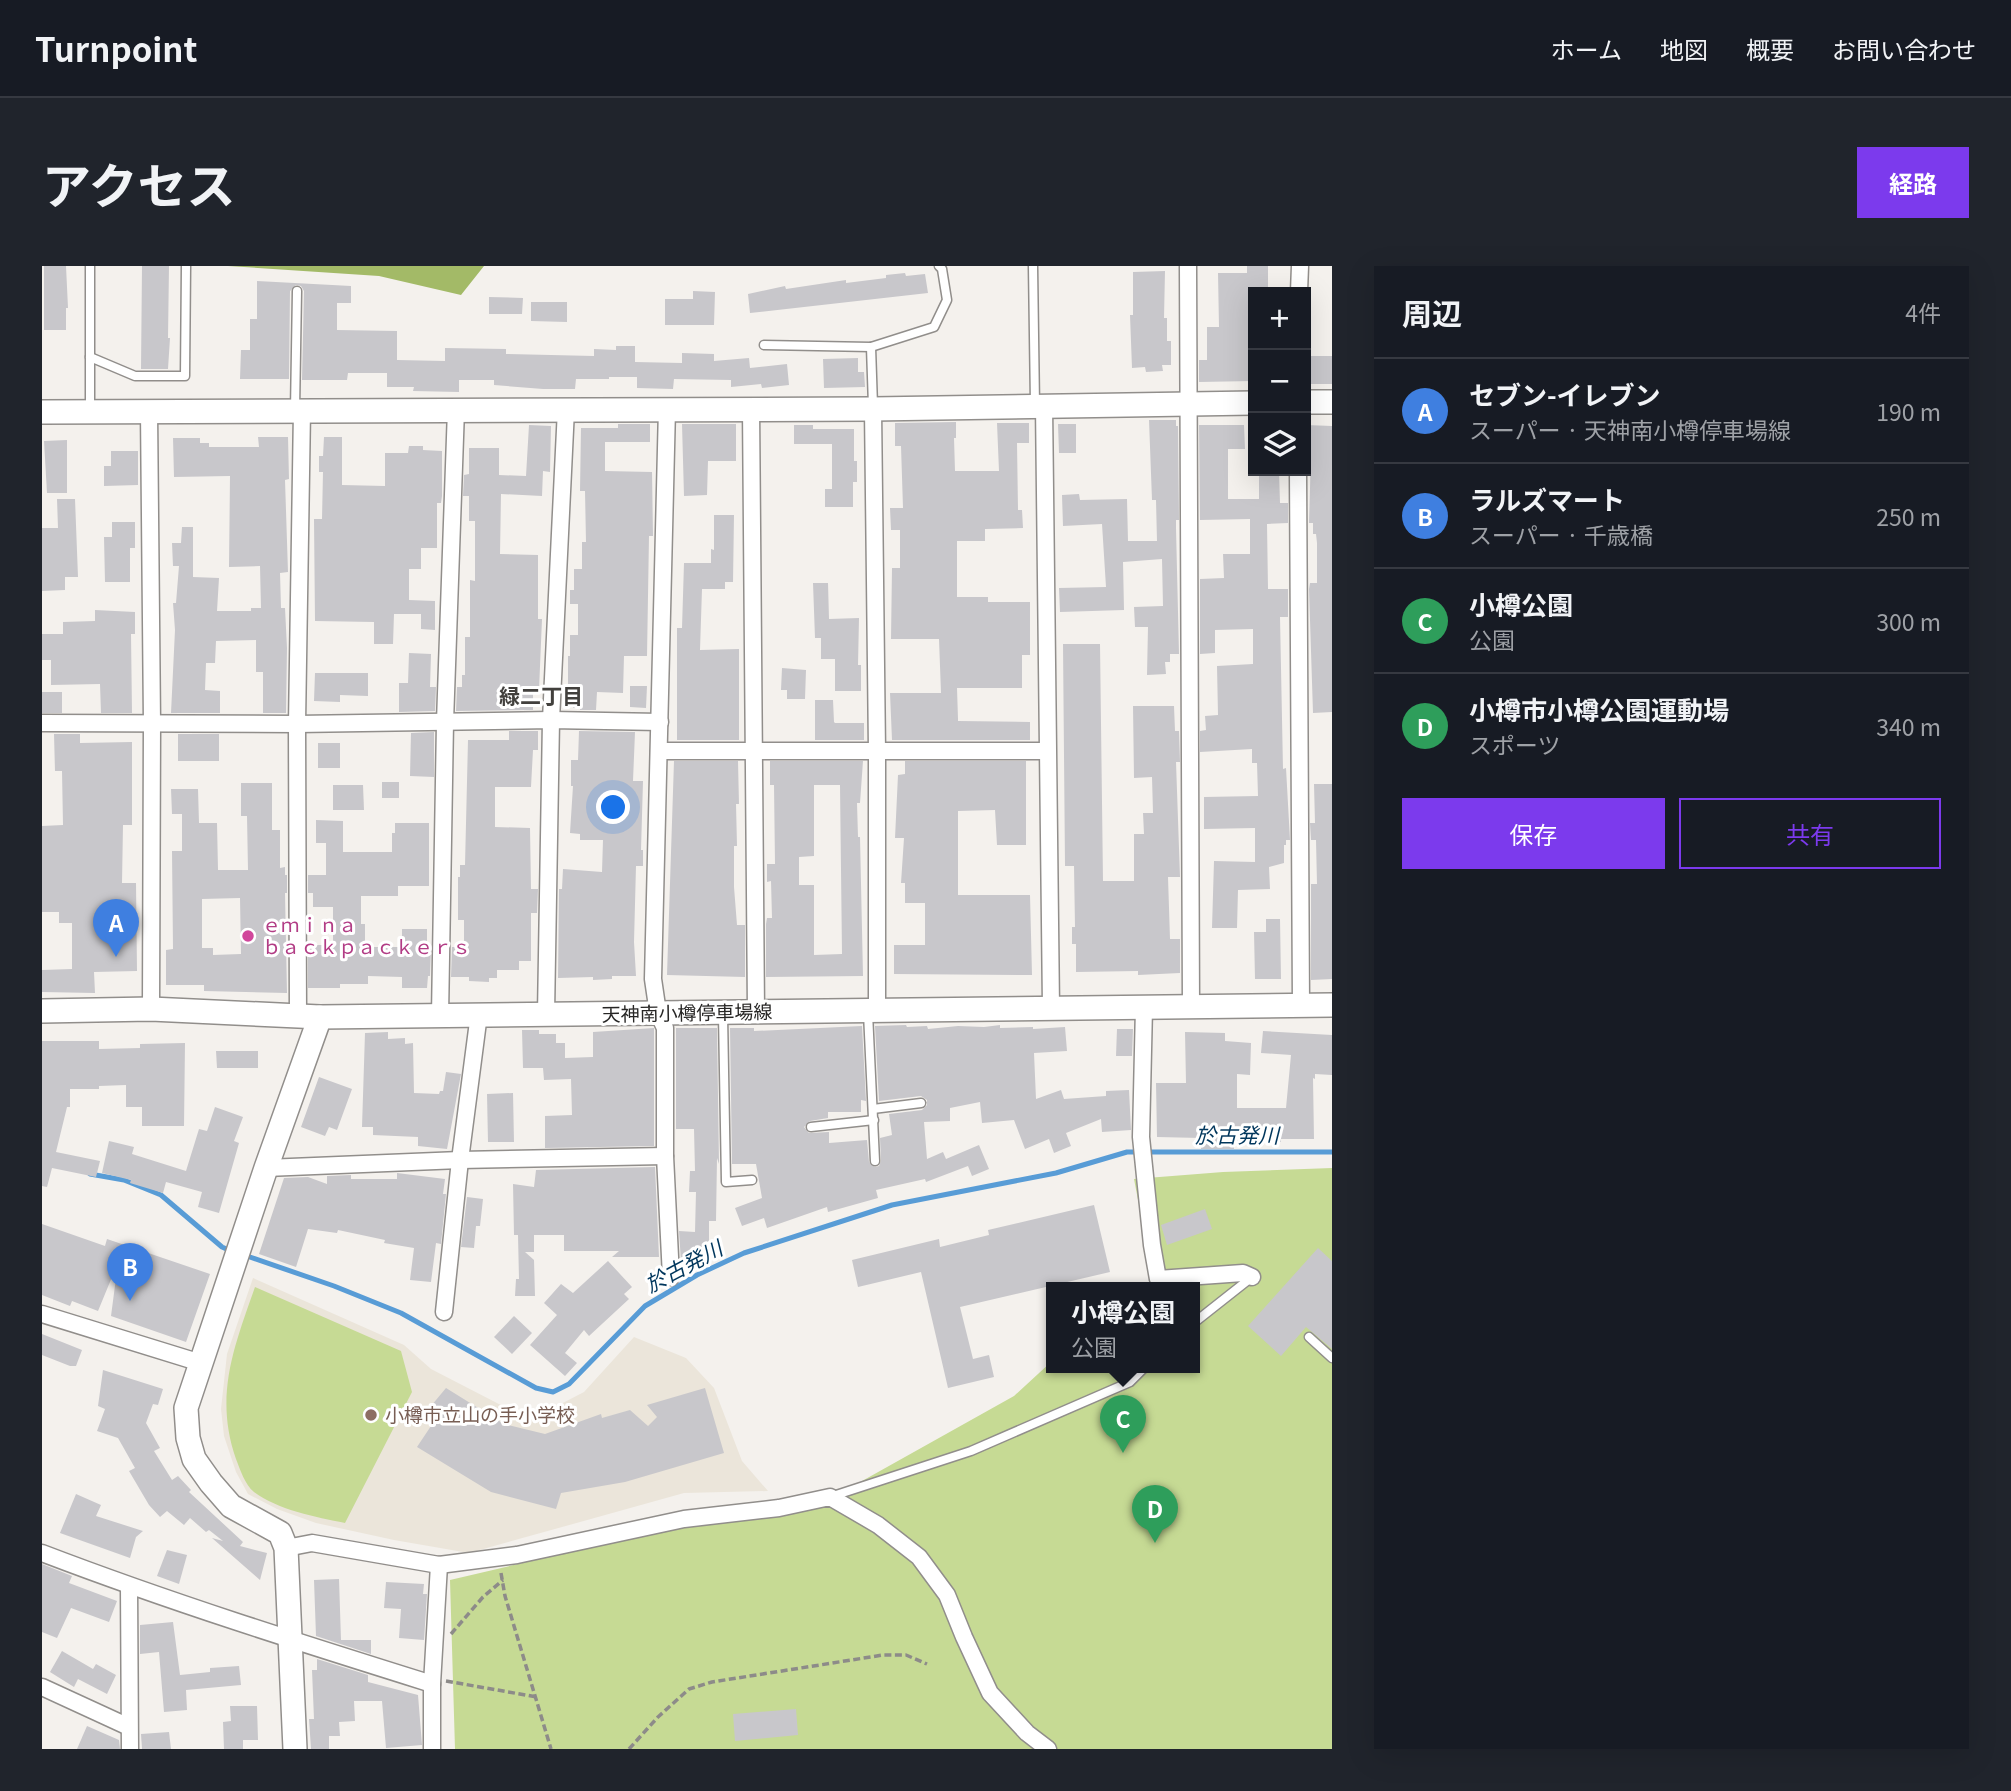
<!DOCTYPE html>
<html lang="ja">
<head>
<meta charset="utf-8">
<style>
  :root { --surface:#171b24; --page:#20242c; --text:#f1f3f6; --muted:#9ea1a6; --line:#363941; --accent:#7c3aed }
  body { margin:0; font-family:Georgia,"Noto Sans JP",serif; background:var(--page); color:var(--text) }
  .controls { position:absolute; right:21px; top:21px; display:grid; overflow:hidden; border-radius:0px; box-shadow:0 7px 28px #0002 }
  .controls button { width:63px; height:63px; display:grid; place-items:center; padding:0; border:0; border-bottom:2px solid var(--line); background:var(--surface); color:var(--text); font:35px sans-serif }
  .you { position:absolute; left:572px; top:542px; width:24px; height:24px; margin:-18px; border:5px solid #fff; border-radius:50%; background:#1a73e8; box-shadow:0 0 0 10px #1a73e833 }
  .badge { display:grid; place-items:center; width:46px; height:46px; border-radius:50%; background:var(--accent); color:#fff; font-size:23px; font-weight:700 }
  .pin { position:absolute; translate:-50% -58px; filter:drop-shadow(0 2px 4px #0008) }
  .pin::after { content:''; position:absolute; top:37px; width:24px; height:21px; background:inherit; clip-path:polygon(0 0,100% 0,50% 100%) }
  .popup { position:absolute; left:1004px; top:1016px; width:154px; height:91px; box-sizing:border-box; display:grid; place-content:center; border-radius:0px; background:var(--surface); filter:drop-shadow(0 2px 5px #0005); font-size:23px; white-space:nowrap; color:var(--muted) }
  .popup b { font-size:26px; color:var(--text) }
  .popup::after { content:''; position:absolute; left:50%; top:100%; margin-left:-14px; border:14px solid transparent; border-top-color:var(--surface) }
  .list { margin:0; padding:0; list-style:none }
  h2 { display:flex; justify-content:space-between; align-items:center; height:91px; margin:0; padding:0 28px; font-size:30px }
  h2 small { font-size:23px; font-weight:400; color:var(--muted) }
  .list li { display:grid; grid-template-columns:46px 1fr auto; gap:21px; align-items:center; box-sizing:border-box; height:105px; padding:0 28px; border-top:2px solid var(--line) }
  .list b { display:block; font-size:26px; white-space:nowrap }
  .list p { margin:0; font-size:23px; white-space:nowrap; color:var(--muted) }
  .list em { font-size:23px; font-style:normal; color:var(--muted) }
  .actions { display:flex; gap:14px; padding:21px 28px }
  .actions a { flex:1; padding:16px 0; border:2px solid var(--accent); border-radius:0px; text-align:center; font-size:24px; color:var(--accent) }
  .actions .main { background:var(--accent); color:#fff }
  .icon { flex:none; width:38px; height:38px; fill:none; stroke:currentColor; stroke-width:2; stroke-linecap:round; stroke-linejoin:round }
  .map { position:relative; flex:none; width:1290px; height:1483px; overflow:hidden; border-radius:0px }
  header { display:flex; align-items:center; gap:42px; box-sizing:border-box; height:98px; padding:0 35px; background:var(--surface); border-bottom:2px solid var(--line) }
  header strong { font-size:33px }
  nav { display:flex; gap:38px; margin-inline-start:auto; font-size:24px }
  .intro { display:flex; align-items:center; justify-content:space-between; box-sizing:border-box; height:168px; padding:0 42px }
  h1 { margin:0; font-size:49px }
  .button { padding:18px 32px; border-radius:0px; background:var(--accent); color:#fff; font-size:24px; font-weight:700 }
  main { display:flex; gap:42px; padding:0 42px }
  aside { flex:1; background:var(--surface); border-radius:0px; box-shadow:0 7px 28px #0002 }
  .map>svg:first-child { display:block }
  .built { fill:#ebe5da }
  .green { fill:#c6da94 }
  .forest { fill:#a3ba67 }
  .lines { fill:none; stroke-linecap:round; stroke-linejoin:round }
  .stream { stroke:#589cd6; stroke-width:5 }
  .building { fill:#c8c7cb; fill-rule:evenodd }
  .lane-casing { stroke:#918e8b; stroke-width:11 }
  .street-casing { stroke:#918e8b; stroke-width:19 }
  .secondary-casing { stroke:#918e8b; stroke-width:26 }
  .path { stroke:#8d8b89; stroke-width:3.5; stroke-dasharray:7 3.5; stroke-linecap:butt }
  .lane { stroke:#fff; stroke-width:8 }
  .street { stroke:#fff; stroke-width:16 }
  .secondary { stroke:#fff; stroke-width:23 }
  .hotel-dot { fill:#d1479c; stroke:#fff; stroke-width:2.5 }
  .education-dot { fill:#8d6e63; stroke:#fff; stroke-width:2.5 }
  .labels { text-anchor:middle; stroke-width:6; stroke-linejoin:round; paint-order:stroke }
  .hotel-label { font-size:19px; fill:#b23c85; stroke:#fff; text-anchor:start }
  .street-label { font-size:19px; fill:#272625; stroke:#fff }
  .education-label { font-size:19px; fill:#785e54; stroke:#fff; text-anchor:start }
  .neighbourhood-label { font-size:21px; font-weight:bold; fill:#42403d; stroke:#fff }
  .water-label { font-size:21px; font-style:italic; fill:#00365c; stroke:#fff }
</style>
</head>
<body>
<header>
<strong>Turnpoint</strong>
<nav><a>ホーム</a><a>地図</a><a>概要</a><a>お問い合わせ</a></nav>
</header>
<div class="intro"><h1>アクセス</h1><a class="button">経路</a></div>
<main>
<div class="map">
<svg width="1290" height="1483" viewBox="0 0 1290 1483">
  <rect width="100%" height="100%" fill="#f4f1ed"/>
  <path class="built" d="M211,1012L362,1079L389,1103L488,1154L542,1126L592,1071L644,1092L672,1122L700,1195L726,1225L642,1227L427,1287L352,1274L274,1257L235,1243L206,1228L194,1206L182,1170L179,1143L185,1088Z"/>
  <g class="green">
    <path d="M1290,902V1483H413L408,1314L608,1267L770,1243L972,1130L1009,1096V1101H1153V1021H1106L1112,1017L1092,913L1181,906Z"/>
    <path d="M213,1021L359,1085L370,1126L303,1257C274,1251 236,1244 212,1226C203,1219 198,1203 194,1193C172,1130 192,1081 213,1021Z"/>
  </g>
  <path class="forest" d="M186,0H442L419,29L337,10Z"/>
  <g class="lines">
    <g class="stream">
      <path d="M48,908L82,914L119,929L180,981L189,985"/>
      <path d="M202,989L292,1020L359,1047L494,1122L511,1126L527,1118L603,1040L655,1009L702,987L850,939L1014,907L1085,886H1290"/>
    </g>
  </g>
  <g class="building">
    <path d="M2,0H24L26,42H24V64H2Z"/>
    <path d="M100,0H127L126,72H128L126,103H99Z"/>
    <path d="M1205,0H1226V26H1211V115L1157,116V94H1165V61H1177L1176,7H1205Z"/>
    <path d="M1123,5L1122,52H1125V75H1129V99H1120L1121,105L1104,106L1103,101L1090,102L1088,49H1091V6Z"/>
    <path d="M863,7L864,10L883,8L886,27L708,47L706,28L743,20L744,23L804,14V17L844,12V9Z"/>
    <path d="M215,15L309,20V37H295V64L355,65V94L403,95V82L464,83V88L552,90V83L574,84V80H593V96L640,97V87L672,88V95L707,92L708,102L745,98L747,119L720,122L719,118L689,121V114L632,113L631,123L595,122V111H567V113H534L533,123H501L452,119V114H417V126L371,125L372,121H345V107H306L305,114H260L262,25L259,20L254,19L248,25L247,113H198L199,84H208V53H215Z"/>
    <path d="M651,25L673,26L672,59H623V33H651Z"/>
    <path d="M447,31L481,32L480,48H447Z"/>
    <path d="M489,36H525V56L489,55Z"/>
    <rect x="1265" y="90" width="25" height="28"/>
    <path d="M816,92V106H822L823,121L782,122L781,93Z"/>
    <path d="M1107,154H1134V160H1136L1137,254H1134V262L1137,388H1128V396H1123L1124,408L1105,409L1106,361H1093L1092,341L1121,340L1120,293L1081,296L1082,344L1018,346L1017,322L1064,321L1060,258L1021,260L1020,229L1037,228L1038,234L1085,233L1086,275H1115L1114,234H1110Z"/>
    <path d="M914,156V172H912L913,205H957L955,157H987V177H975L976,244H980L981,262L943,263V275H915V331H946V336H988V389H980V422H915L916,453V455L988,456V474H850L848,427H899L897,373H849L850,302H858V264H849L848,242H861L859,180H853V157Z"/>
    <path d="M576,158H608V176H563V205L610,206L611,270H607L605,390H582L581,427L555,426L554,444H538V442H531V432H526V390H528V369H536V338H528V324H532V303H540V276H544L543,225H538L539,162H576Z"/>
    <path d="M640,158H694V195H666L665,229L642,230Z"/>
    <path d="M1016,158H1034V187H1017Z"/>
    <path d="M487,159L509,160L508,206L501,205L500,230L459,228L458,288L496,289V353H500L497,424H491V444L414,445L415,421H420V409H423V371H428V314L433,315V255H427V230H421L422,209L427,208V182H457V209L484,210Z"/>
    <path d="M752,159H771V163H812V195H815V216H811V241H783V223H790V178H752Z"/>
    <path d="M1157,159H1202L1203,183H1186V233H1217V205H1237L1238,237H1246V257L1225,258L1226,323H1246V351H1238L1241,503L1244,502L1248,574H1244V579H1242V597L1227,601L1228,623L1196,624L1195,662H1170L1172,595L1213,596V562L1162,563V531L1216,530L1215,497H1210V483L1158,486V465L1164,464L1163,450L1176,449L1175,400L1211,398V363L1173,364V387L1158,388V313L1182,312L1181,288H1208V253L1158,254Z"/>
    <path d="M1264,159L1290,160V446L1271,447L1267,323L1268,317H1275V277L1274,268H1271V257H1267L1269,188H1264Z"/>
    <path d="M216,171H246L247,213L243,214L246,306L238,307L239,342H243L245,382L244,447H221V406H214V374L174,375L173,397H164L163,424L178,425V447H129L133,364L131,337H134L137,300H131L130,277H139L140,261H151V311L177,312L175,345H209V342H219L218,300L187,301L188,210L132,211L131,172H158V177H167V181H217Z"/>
    <path d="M282,171H300V219L343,220V187H366L367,180H381V184L400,185V230L399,237H395V282H379V303H367V334L393,335V364L379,363V348H352L351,378H332V356L273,355L272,253H280L281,206H277V190H281Z"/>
    <path d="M25,174V227H5L2,175Z"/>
    <path d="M69,185H96V219L62,220V200H69Z"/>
    <path d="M15,233H33L36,311H23V324L0,325V262H16Z"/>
    <path d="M672,249H692L691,316H683V323H660L658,384L697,383V474H635V362H640L642,297H669V283L672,284Z"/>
    <path d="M70,256H93V282H88V316H63L62,271H70Z"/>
    <path d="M771,317H786L787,353L817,352L816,399H819V425H793V393H779V372H773Z"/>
    <path d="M53,344L93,346V368H89L90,447H59L58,418L9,419V394H0V368H21V356L53,355Z"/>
    <path d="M1021,378H1058L1061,615H1092V568H1102L1101,547H1111L1110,511L1092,512L1091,440H1132L1133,465H1137L1138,496H1134L1138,611H1126L1128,673H1138V707L1096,709V705L1034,706V678H1030V661H1033L1032,600H1023Z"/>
    <path d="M367,387L389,388L388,421H394L393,445L357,446V417H366Z"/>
    <path d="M740,402L764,404L763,433H745V424H739Z"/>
    <path d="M273,407H326V430L298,429V436L272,435Z"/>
    <path d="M588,420H605L604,442L588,441Z"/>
    <rect x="0" y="426" width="20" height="21"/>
    <path d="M773,434H791L792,456L793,457H822V474H773Z"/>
    <path d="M467,465H496V484H491L489,521H453V561L488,562L489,623H496L495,647H489V695H477V704H455V712H447V716L427,715V711H409L410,681H422V654H416V611H418V599H423L426,474H467Z"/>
    <path d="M537,465L593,466L591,515H601L599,584H601V600H594L592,676L594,710H570V713L551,714V711L516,712L517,623H520L521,603L560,606L561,574H538V568L528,567L531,520H529V494H536Z"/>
    <path d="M392,466V511L368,510L369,467Z"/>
    <path d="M12,468H38V477L90,476V559H81L80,617H94L95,705L52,706L53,727L0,726V704L30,703V657H17V646H0V560L21,559L20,505H13Z"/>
    <rect x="136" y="468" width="41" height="27"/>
    <rect x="276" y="477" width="22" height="25"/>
    <path d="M632,495H696L697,538H694L695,580H692V621L695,659H703V711L625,709Z"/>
    <path d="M728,495H821L818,537H815L816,571H818L821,710L724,711V658L725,652H730L729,615L725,616V598H733L732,519H728ZM772,519H798L800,688L772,689V619H757V591L772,590Z"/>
    <path d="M863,495H984V579H955L953,544L916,545V629H988L990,709L852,708V679H883V637H863V617H859L862,572H853L856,509L863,508Z"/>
    <rect x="340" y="516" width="17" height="16"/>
    <path d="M199,517H230V564H238V602L243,601V609H245V627H243L245,727L162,725V719H124V684L131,683L130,585H140V548H130L129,523H156L157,557H175L176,604H206L205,550H199ZM198,632L199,688L171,689V682H160V633Z"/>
    <path d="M1272,518H1290V713L1269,714V618H1275L1274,574H1269L1268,557H1273Z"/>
    <path d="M291,519H321L322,544H291Z"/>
    <path d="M274,554L301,555V586H350V567H353V557H387V620H356V630H319V658H323V681H360V663H385V681H389L388,710H386L385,722H360V711L326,710V718H298V722H266V683H272V679H291V641H271V627H266V609H284V577H274Z"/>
    <path d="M1224,653H1238L1239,713H1213L1212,666H1224Z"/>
    <path d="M864,759L865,761L885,760L886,763L916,760L942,761L958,759V762L991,761V763L1023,761L1025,785L992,787L994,833L1019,824L1022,833L1064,830V825L1087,824L1089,864L1060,866L1059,853L1024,867L1029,880L1012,887L1007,873L983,883L972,854L940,857L938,836L908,842V855L882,856L885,893L901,886L904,893L937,879L947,903L930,910L926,900L884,916L883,913L834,924L836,932L786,946L785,941L725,962L722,952L700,960L693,942L720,932L714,898H690L688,762H712V765L820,760L824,835L819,834V846H786V852L768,855L762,861L767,867L787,866V877L825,874L827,896L833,901L837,900L839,895L838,872L850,869L847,848L880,844L885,839V834L879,830L837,835L833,760Z"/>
    <path d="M612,762V880L503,882V850L530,849L529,813L502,814L501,802H481L480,764H497V768H514V777H523V792L551,791V766Z"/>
    <path d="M634,762H675L677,898L675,892L674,955H667V987H656V997L639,996L637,965L653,966L654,926H647L648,905H653L652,863H634Z"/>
    <path d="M1075,763H1091L1090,790H1074Z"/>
    <path d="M1221,765L1290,769V809L1273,808V813L1271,812L1272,873H1239V876L1192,877V883H1159V872L1115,871L1114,817H1144L1143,766L1183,767V775L1209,777L1208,809L1195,808V842H1244L1249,789L1219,787Z"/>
    <path d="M346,766V773L363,772V778L371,777L372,827L397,828L398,825H401L404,806L419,808L405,883L376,880V871L331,869V861H320L323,767Z"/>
    <path d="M0,775H57V783L98,782V778L143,777L142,860H100V841H84V819L57,820V823H28V841H25L14,886L58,895L54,911L10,902L5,921L0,920Z"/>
    <path d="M174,785H216V802H175Z"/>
    <path d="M277,811L310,823L295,864L287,861L283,870L259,861Z"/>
    <path d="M471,827L472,876H446L445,828Z"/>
    <path d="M173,841L201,851L192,875L197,877L177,947L156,941L160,926L124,916L121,927L88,917L89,914L60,907L67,875L92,881L90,888L144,905L157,863L165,865Z"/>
    <path d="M613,901L617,991H570L577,985H522V969H492V986H483L492,994L493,1030H473L474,1013H477L476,969H472L471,918L492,921L494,904Z"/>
    <path d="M355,907L403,913L401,928H404L399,978L394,977L389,1016L368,1014L372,982L342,977L343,974L296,964L295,967L266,963L254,1001L217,988L242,912L266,911L285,918V910L309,909V913H355Z"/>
    <path d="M425,931L441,933L438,960H434L432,982L419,981Z"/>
    <path d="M1052,939L1068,1006L918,1041L931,1093L947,1089L952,1111L906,1122L879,1006L816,1021L810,994L897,973L898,981L947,969L946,964Z"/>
    <path d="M1163,943L1170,963L1125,979L1119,959Z"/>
    <path d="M0,958L63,980L65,973L168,1008L144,1076L69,1050L74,1012L70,1011L56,1045L30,1035L28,1040L0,1029Z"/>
    <path d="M1276,982L1290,995V1083L1264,1061L1239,1090L1206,1060Z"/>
    <path d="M566,995L590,1021L582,1028L587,1033L547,1070L542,1064L523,1087L535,1097L523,1110L488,1079L515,1049L502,1037L519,1018L531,1027Z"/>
    <path d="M472,1050L490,1067L470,1088L452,1071Z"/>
    <path d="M0,1068L40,1084L34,1100H28L0,1089Z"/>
    <path d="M61,1104L121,1123L116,1139L111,1138L104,1157L118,1182L112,1185L130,1214L136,1210L149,1224L147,1226L201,1276L198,1280L225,1287L218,1314L170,1272L181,1275L167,1264L164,1266L148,1252L142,1259L125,1245L118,1251L107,1239L87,1205L93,1202L76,1172L55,1165L63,1143L56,1140Z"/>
    <path d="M404,1122L462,1158L503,1168L559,1148L560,1152L588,1144L606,1160L615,1151L605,1139L663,1122L682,1187L583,1216L519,1227L514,1243L449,1226L375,1181L397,1148L389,1140Z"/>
    <path d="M34,1228L59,1239L54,1250L101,1265L94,1271L88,1292L18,1267Z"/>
    <path d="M125,1284L145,1289L137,1318L115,1310Z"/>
    <path d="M0,1298L30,1310L27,1317L75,1335L67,1356L29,1342L15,1372L0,1366Z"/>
    <path d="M297,1313L299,1374H329V1388L274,1370L272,1314Z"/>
    <path d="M344,1316L382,1318L381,1328H385L382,1374L357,1372L359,1343L342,1342Z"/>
    <path d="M131,1356L138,1409L168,1406V1402L197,1400L199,1419L144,1424L145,1444L122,1446L117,1386L98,1388V1359Z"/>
    <path d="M20,1385L51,1403L54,1398L74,1409L65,1428L36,1413L32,1421L8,1406Z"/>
    <path d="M275,1393L326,1409V1416L376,1429L380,1479L344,1482L340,1435H312L313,1455L297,1456L298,1470H287V1483H269L267,1453H272L270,1404H275Z"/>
    <path d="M188,1440H215L216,1474H201V1483H182L181,1456L189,1455Z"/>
    <path d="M754,1443L756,1469L693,1475L691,1448Z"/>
    <path d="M45,1460L77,1474L78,1483H35Z"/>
    <path d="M127,1466L129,1483H100L99,1468Z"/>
  </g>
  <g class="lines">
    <g class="lane-casing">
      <g id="lane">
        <path d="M48,0V143"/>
        <path d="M991,0L993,139"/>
        <path d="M722,79L829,81"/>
        <path d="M48,91L93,110H143L144,0"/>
        <path d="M831,140L829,81L892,61L905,34L900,3L897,0"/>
        <path d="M253,144L255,25"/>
        <path d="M826,747L833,895"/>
        <path d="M681,749L684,916L710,914"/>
        <path d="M831,843L879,837"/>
        <path d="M769,861L832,854"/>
        <path d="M1153,1056L1210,1011"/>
        <path d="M1267,1071L1290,1092"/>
        <path d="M788,1231L929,1185L1088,1116L1103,1101"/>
      </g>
    </g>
    <g class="street-casing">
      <g id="street">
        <path d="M1146,0L1149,740"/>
        <path d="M1257,26L1258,0"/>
        <path d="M1002,139L1009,742"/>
        <path d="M625,142L611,713L616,747L623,762V890L629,1011"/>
        <path d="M709,142L714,746"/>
        <path d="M831,143L835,485V744"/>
        <path d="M107,145L110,457L109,743"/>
        <path d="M1256,205L1259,739"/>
        <path d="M0,457L255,458L509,454L618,456"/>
        <path d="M617,485H1005"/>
        <path d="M1102,741L1099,871L1110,979L1116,1013L1201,1007L1210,1011"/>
        <path d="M504,748L509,454L524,143"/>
        <path d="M256,749L255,458L260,144"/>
        <path d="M398,750L403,456L414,143"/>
        <path d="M224,902L418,894L623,890"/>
        <path d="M402,1046L418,894L437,748"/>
        <path d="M0,1048L159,1097"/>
        <path d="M244,1282L270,1277L397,1299L475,1289L642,1253L737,1242L788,1231L836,1259L877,1291L905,1329L922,1371L948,1427L985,1467L1006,1483"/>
        <path d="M0,1287C128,1336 259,1377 390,1418"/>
        <path d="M87,1321L88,1483"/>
        <path d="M0,1421L87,1461"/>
        <path d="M390,1483V1418L397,1299"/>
      </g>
    </g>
    <g class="secondary-casing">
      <g id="secondary">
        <path d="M1264,136H1290"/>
        <path d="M0,146L831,143L1211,137"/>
        <path d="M0,745L109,743L278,751L1290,739"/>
        <path d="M253,1483L244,1282L238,1267L189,1240L169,1217L152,1193L146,1172L144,1142L224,902L278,751"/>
      </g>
    </g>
    <g class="path">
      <path d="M459,1307L463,1330L509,1483"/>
      <path d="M409,1368L441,1331L461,1314"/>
      <path d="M404,1415L495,1431"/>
      <path d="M587,1483L616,1451L647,1423L670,1416L841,1389H864L885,1398"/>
    </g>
    <use href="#lane" class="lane"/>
    <use href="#street" class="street"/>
    <use href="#secondary" class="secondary"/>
  </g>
  <circle class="hotel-dot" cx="206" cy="670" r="7"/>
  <circle class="education-dot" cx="329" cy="1149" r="7"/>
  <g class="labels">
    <g class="hotel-label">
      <text x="220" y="666">ｅｍｉｎａ<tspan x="220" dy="22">ｂａｃｋｐａｃｋｅｒｓ</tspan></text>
    </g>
    <g class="street-label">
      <text transform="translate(645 747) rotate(-1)" y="7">天神南小樽停車場線</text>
    </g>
    <g class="education-label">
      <text x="343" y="1156">小樽市立山の手小学校</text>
    </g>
    <g class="neighbourhood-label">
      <text x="499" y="438">緑二丁目</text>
    </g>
    <g class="water-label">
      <text x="1195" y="877">於古発川</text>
      <text transform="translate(642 1001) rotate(-28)" y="7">於古発川</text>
    </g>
  </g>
</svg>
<div class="controls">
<button>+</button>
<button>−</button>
<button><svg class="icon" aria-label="layers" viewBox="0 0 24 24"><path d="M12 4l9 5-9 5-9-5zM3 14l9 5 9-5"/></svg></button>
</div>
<div class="you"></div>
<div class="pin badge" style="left:74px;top:691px;background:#3f7fe0">A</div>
<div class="pin badge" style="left:88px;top:1035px;background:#3f7fe0">B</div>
<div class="pin badge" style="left:1081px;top:1187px;background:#2e9e5b">C</div>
<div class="popup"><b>小樽公園</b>公園</div>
<div class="pin badge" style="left:1113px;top:1277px;background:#2e9e5b">D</div>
</div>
<aside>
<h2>周辺<small>4件</small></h2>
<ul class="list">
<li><span class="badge" style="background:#3f7fe0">A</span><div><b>セブン-イレブン</b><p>スーパー · 天神南小樽停車場線</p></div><em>190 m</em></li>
<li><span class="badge" style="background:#3f7fe0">B</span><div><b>ラルズマート</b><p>スーパー · 千歳橋</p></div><em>250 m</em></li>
<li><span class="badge" style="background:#2e9e5b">C</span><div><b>小樽公園</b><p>公園</p></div><em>300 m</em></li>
<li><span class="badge" style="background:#2e9e5b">D</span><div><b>小樽市小樽公園運動場</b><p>スポーツ</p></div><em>340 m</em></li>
</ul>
<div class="actions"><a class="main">保存</a><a>共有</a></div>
</aside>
</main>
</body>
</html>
